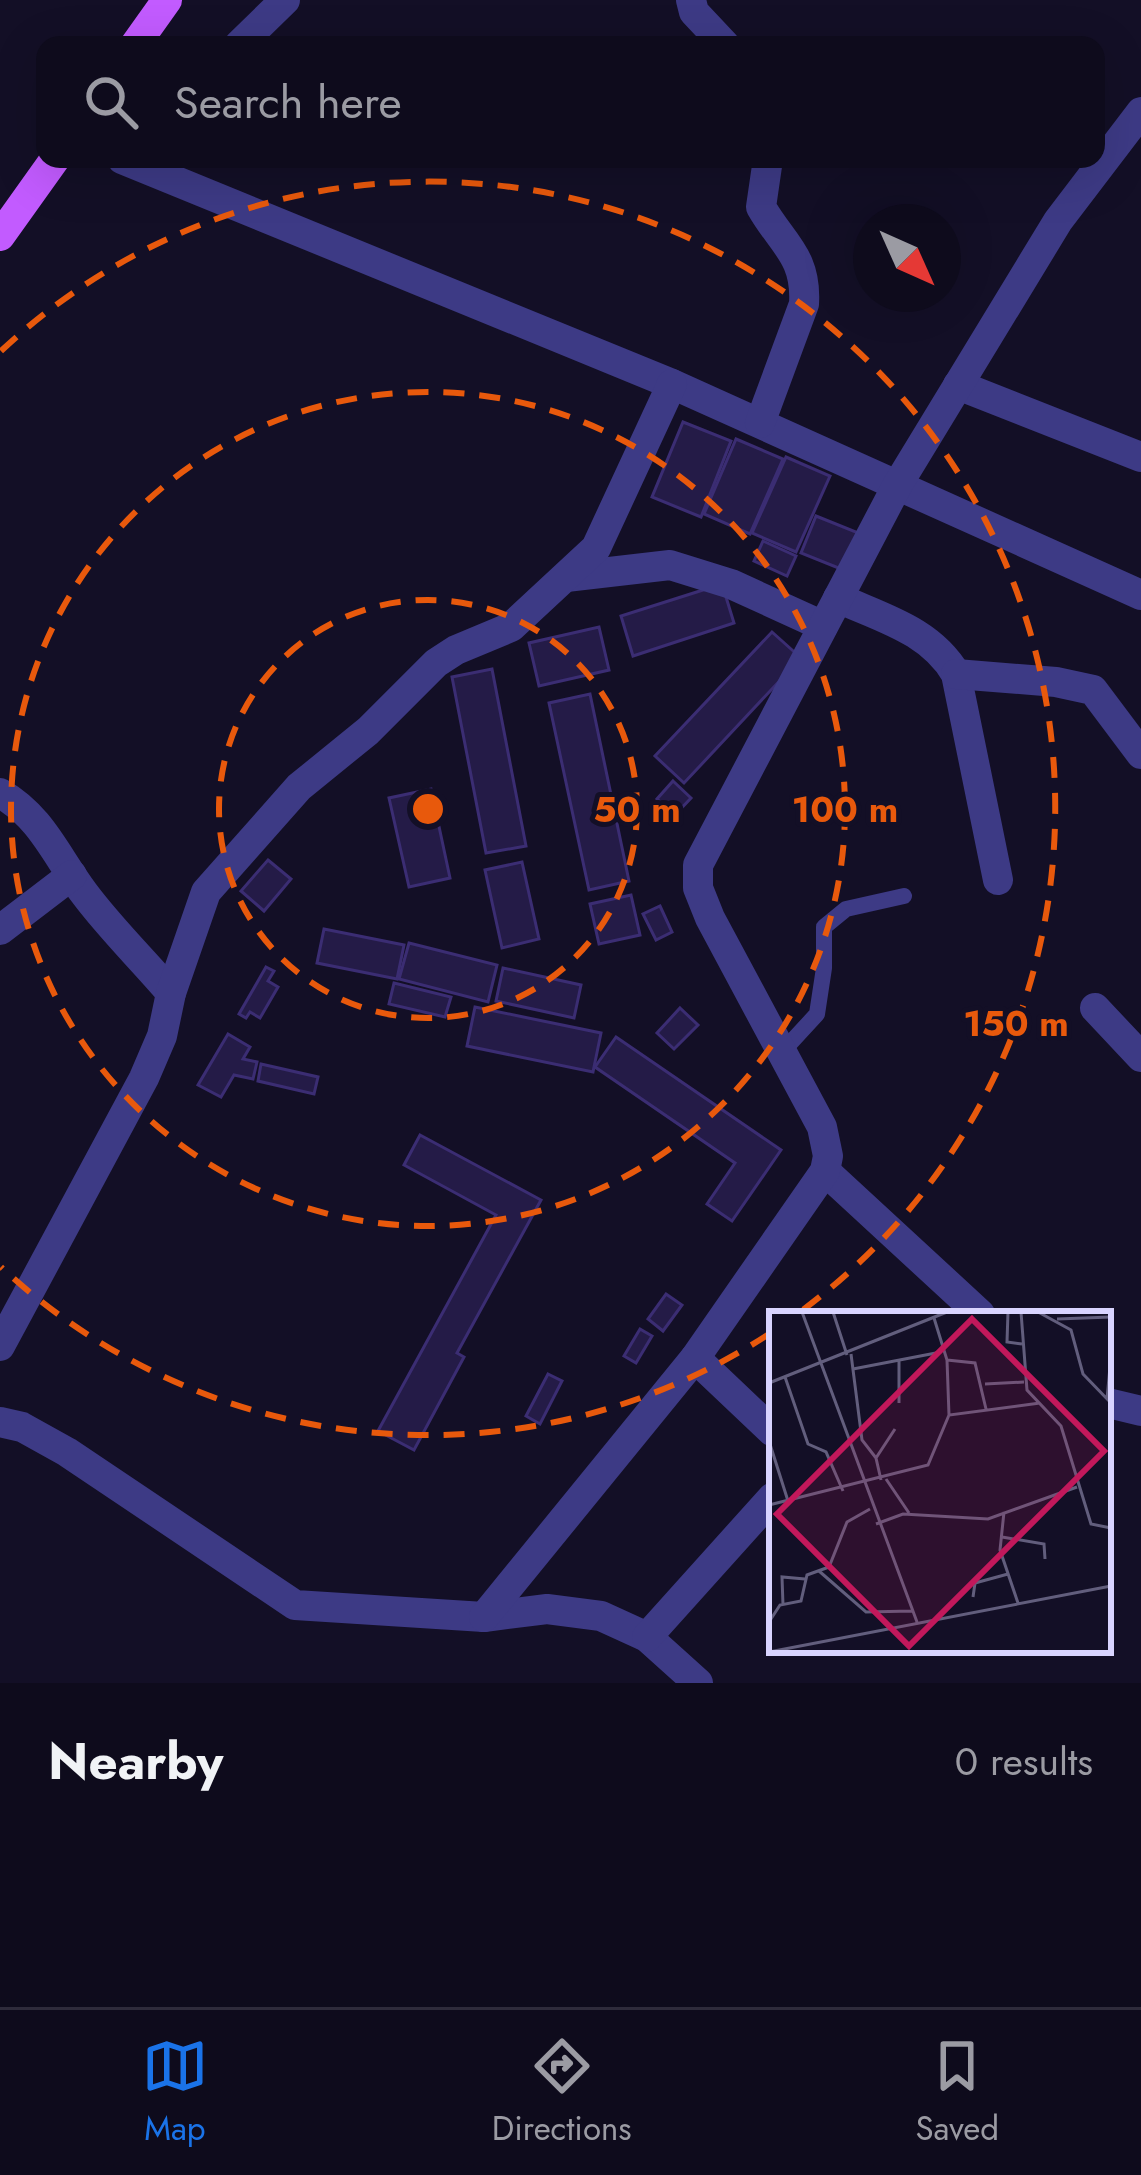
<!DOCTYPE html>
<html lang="en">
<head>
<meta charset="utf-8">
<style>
  :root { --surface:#0e0b1c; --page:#171425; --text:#f1f3f6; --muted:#9b9ba3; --line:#2e2b3b; --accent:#1a73e8 }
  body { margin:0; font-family:Jost,sans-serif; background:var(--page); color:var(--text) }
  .compass { position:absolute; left:853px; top:204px; width:108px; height:108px; border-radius:50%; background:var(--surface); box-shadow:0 12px 48px #0002; rotate:135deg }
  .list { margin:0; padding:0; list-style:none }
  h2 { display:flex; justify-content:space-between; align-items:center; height:156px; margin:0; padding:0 48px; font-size:51px }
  h2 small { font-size:39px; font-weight:400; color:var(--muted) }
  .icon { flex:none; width:66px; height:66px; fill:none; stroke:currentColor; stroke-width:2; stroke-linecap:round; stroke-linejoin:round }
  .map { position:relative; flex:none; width:1141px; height:1683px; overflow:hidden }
  .search { position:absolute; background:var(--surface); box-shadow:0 12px 48px #0002; left:36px; right:36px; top:36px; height:132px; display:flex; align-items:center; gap:30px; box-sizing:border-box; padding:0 42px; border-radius:24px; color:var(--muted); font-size:45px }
  .sheet { height:324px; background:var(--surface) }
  nav { display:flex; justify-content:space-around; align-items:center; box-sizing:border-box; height:168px; border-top:3px solid var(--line); background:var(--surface); font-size:33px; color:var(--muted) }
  nav a { display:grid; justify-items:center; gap:6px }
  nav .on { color:var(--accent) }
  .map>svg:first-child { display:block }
  .building { fill:#241b47; stroke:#3b2d73; stroke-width:3 }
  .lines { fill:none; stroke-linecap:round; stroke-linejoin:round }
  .lane { stroke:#3d3a85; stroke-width:16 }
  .street { stroke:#3d3a85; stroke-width:30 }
  .primary { stroke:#c25bff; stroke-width:30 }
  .ring { fill:none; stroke:#e8590c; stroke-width:6; stroke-dasharray:21 15 }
  .inset-road { fill:none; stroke:#625e7d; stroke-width:3 }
  .view { fill:#c2185b; fill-opacity:0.15; stroke:#c2185b; stroke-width:6 }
  .inset-edge { fill:none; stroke:#d9d4ff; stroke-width:6 }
  .centre { fill:#e8590c; stroke:#130f26; stroke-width:6 }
  .ring-label { font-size:36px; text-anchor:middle; font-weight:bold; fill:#e8590c; stroke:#130f26; stroke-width:10; stroke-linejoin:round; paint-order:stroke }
</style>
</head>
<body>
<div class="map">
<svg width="1141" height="1683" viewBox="0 0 1141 1683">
  <rect width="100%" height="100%" fill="#130f26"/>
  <g class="building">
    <path d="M683,422L731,441L701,517L652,497Z"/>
    <path d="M736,439L783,459L750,534L704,514Z"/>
    <path d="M786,457L830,476L796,552L752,533Z"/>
    <path d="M816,516L861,534L846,571L801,553Z"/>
    <path d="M763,541L796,556L787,576L754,561Z"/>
    <path d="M722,584L734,623L633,656L621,616Z"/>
    <path d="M599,627L609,670L539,686L529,643Z"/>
    <path d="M772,632L801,658L684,783L655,756Z"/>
    <path d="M492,669L526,846L486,853L452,677Z"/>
    <path d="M590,694L629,881L589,890L549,703Z"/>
    <path d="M673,781L691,798L675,815L657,799Z"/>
    <path d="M431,789L450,878L409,887L389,798Z"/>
    <path d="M268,860L291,879L264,911L241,891Z"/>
    <path d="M522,862L539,939L502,948L485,870Z"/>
    <path d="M631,895L640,935L599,944L590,904Z"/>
    <path d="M660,906L672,932L656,940L643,914Z"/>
    <path d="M324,929L404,945L397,979L317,963Z"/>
    <path d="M409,943L497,965L488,1002L399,979Z"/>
    <path d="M266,967L274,971L268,981L278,987L260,1018L250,1012L246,1018L239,1014Z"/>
    <path d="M503,968L581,985L574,1018L496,1001Z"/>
    <path d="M394,983L451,997L445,1017L389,1004Z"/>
    <path d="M475,1007L601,1033L593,1072L467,1046Z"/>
    <path d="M680,1008L698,1025L674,1049L657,1033Z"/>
    <path d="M228,1034L250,1047L243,1059L257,1062L253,1079L234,1075L221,1097L198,1085Z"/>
    <path d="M616,1037L781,1150L732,1221L707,1204L735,1163L595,1067Z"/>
    <path d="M261,1064L318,1077L314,1094L258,1081Z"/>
    <path d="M420,1135L541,1200L457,1353L464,1357L414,1450L378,1431L496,1215L404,1165Z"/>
    <path d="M666,1294L682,1305L663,1331L648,1319Z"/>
    <path d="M640,1329L652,1336L636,1363L624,1356Z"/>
    <path d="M548,1374L562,1381L540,1424L526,1416Z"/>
  </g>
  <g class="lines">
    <path class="lane" d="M782,1052L817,1014L824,968V927L846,909L904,896"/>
    <g class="street">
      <path d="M691,0L694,12L725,45"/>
      <path d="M239,45L285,0"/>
      <path d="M122,159L672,384L1141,595"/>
      <path d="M958,385L1141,457"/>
      <path d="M760,423L804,304C807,256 782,244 761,207L768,159"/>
      <path d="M566,577L670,565L731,584L823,626"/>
      <path d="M838,598C882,618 930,630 956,674L998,880"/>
      <path d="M956,674L1056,682L1093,690L1141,754"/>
      <path d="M0,793C42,817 56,856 84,893C110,928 142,959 171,993"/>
      <path d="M0,930L72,875"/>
      <path d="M1095,1008L1141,1057"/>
      <path d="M825,1171L980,1314"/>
      <path d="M0,1346L144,1078L162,1036L171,993L206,892L299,787L368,731L436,663L456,650L511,627L596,548L672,384"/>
      <path d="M695,1358L772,1431"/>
      <path d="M1108,1403L1141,1411"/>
      <path d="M0,1422L22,1427L67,1452L295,1605L484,1617L547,1609L601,1616L647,1637L698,1683"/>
      <path d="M484,1617L695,1358L825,1171L828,1156L822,1127L710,918L698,888V865L898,484L1058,221L1141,112"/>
      <path d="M647,1637L772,1498"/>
    </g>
    <g class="primary">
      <path d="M135,45L167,0"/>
      <path d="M0,236L55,159"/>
    </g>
  </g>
  <g class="ring">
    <circle cx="428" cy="809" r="209"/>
    <circle cx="428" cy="809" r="417"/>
    <path d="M769 1334A626 626 0 0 1 1 1267M1 351A626 626 0 1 1 800 1312"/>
  </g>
  <g transform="translate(769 1311)">
    <rect width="342" height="342" fill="#130f26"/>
    <path class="inset-road" d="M33,1L148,311M64,1L78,44M239,1L238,31L253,33M252,1L258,79L292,115L322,213L342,217M269,1L302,19L314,63L342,92M165,7L178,49L180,104M288,8L342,6M82,43L93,129L107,147M178,49L206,52L217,98M130,50V92M84,58L172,41M16,66L39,133L57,141L74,180M0,72L178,1M216,73L255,71M338,88L342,45M0,130L19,190M117,168L140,202M112,169L107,147L126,118M0,194L159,154L180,104L271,92M235,201L231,239L249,292M107,213L134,203L219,208L308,176M233,226L275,233L276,248M50,260L97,301L143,300M204,286L206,272L239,263M14,294L13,266L36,268M0,311L11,294L32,290L38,264L60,256L78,211L101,198M0,341L342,275"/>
    <path class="view" d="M203,8L335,140L140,335L8,203Z"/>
    <rect width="342" height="342" class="inset-edge"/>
  </g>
  <circle cx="428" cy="809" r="18" class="centre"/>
  <g class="ring-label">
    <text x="637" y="822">50 m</text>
    <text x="845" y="822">100 m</text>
    <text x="1016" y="1036">150 m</text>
  </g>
</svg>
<svg class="compass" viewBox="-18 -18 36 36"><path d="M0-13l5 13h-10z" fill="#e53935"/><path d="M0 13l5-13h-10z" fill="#9b9ba3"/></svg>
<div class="search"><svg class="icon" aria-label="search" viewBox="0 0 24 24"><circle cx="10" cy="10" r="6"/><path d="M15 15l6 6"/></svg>Search here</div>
</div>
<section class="sheet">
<h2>Nearby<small>0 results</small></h2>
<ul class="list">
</ul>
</section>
<nav>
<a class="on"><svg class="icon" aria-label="map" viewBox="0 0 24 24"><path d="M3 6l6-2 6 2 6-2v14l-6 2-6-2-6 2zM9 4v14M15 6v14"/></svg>Map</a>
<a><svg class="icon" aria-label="directions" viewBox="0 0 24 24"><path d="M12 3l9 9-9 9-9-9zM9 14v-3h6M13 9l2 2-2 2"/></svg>Directions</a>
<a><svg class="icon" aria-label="saved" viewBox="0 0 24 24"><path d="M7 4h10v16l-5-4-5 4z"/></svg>Saved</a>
</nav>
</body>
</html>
